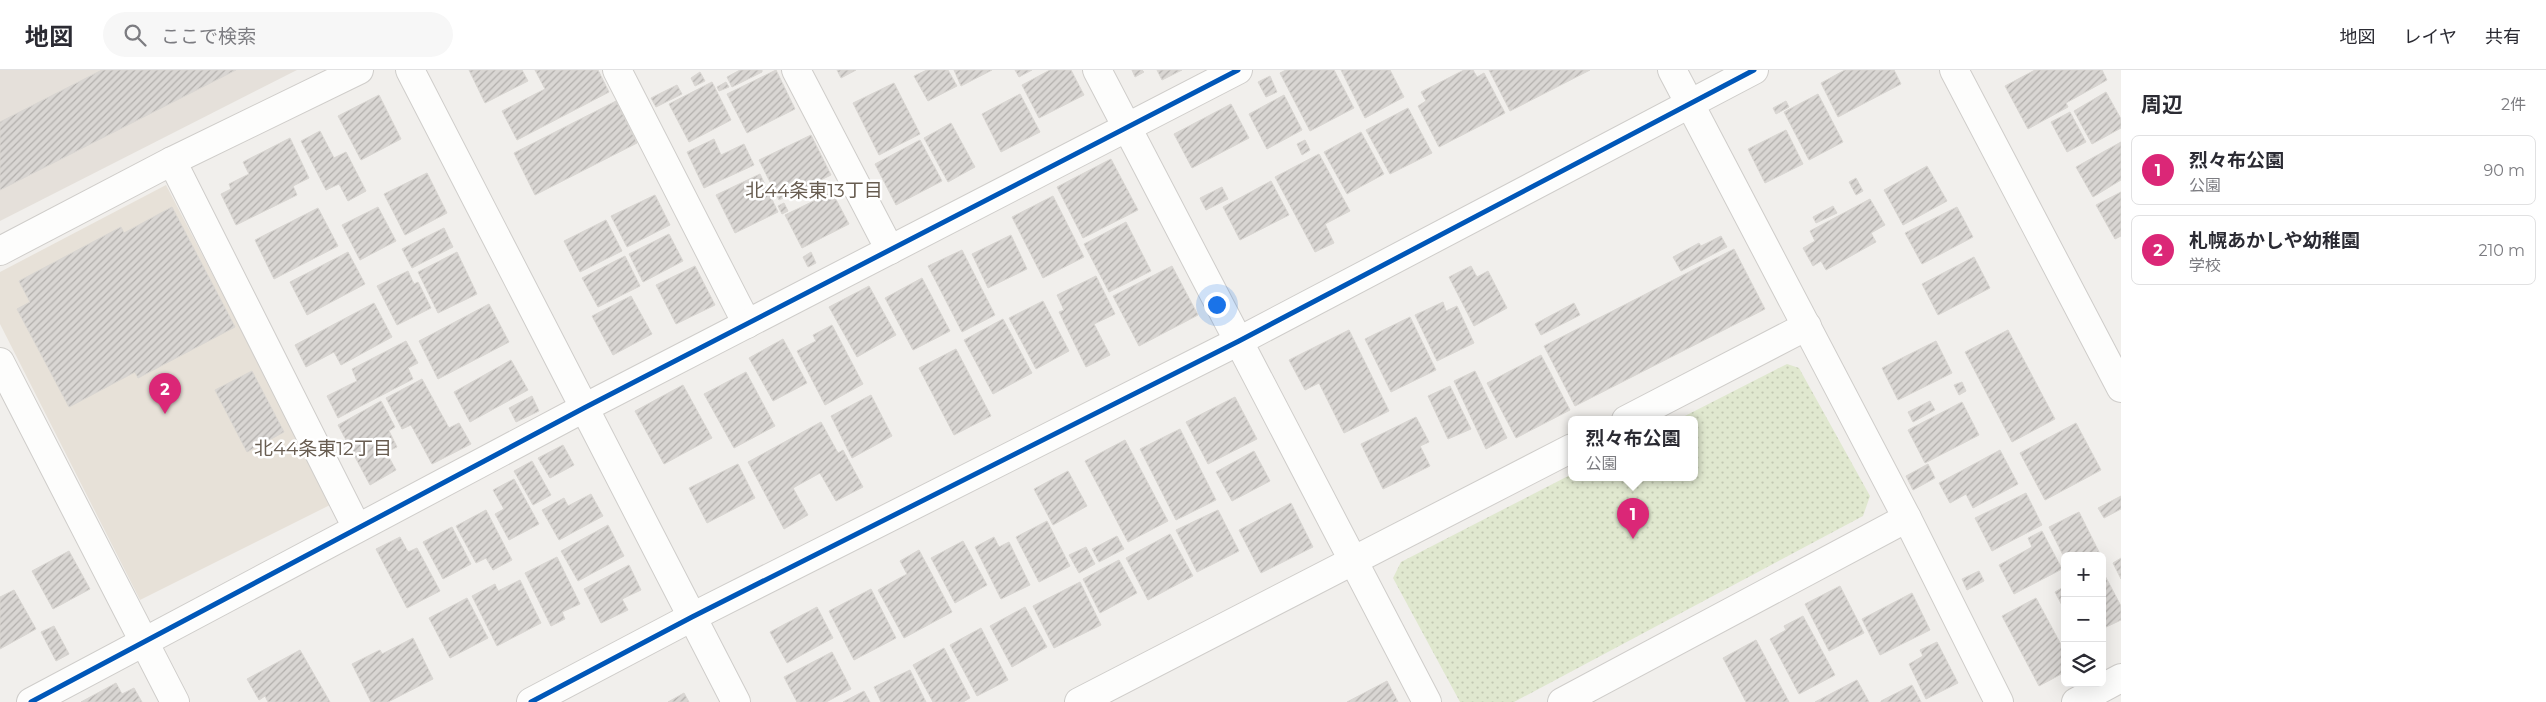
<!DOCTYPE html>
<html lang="ja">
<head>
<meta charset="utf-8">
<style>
  :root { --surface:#fff; --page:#f7f7f7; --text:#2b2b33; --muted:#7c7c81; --line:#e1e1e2; --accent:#db2777 }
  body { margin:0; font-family:Montserrat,"Noto Sans JP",sans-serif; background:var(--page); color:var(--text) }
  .controls { position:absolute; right:15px; bottom:15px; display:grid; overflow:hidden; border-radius:8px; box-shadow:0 5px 20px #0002 }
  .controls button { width:45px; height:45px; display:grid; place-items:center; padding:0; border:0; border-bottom:1px solid var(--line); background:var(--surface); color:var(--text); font:25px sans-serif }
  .you { position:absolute; left:1216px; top:234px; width:18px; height:18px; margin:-12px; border:4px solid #fff; border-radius:50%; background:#1a73e8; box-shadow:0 0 0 8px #1a73e833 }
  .badge { display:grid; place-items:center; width:32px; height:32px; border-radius:50%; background:var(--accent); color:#fff; font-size:16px; font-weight:700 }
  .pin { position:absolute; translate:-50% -41px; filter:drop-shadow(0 1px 2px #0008) }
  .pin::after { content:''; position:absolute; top:26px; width:18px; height:15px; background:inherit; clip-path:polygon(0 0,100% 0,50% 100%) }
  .popup { position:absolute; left:1568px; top:346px; width:130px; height:65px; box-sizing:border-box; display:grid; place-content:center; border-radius:8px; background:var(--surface); filter:drop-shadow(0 1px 4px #0005); font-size:16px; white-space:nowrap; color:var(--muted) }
  .popup b { font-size:19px; color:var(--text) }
  .popup::after { content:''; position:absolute; left:50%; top:100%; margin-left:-10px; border:10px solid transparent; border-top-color:var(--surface) }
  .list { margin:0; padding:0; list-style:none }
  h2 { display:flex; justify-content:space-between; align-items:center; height:65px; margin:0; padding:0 20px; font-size:21px }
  h2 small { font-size:16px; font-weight:400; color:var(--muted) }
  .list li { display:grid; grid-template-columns:32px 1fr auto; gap:15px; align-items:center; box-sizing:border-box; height:70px; margin:0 10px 10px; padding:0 10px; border:1px solid var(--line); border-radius:8px }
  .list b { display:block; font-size:19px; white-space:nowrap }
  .list p { margin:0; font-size:16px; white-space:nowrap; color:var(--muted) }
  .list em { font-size:16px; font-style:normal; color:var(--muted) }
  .icon { flex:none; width:28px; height:28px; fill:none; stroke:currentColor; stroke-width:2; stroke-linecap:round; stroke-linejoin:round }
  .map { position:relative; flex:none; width:2121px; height:632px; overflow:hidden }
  header { display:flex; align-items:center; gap:30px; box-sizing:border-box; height:70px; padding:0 25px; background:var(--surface); border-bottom:1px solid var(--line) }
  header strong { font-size:24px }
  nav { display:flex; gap:28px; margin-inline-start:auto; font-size:18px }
  .search { width:350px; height:45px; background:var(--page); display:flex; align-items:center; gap:12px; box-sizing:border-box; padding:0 18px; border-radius:28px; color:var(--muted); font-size:19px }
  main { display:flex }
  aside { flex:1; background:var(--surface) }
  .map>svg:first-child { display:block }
  .residential { fill:#e5e0da }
  .education { fill:#e7e1d8 }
  .park { fill:url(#park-dots) }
  .building { fill:url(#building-hatch); stroke:#d9d6d2 }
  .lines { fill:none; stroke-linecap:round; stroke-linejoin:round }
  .minor-casing { stroke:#cfcdca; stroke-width:30 }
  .minor { stroke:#fdfdfc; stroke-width:28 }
  .cycleway-casing { stroke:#fff; stroke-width:8 }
  .cycleway { stroke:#0057b8; stroke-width:5 }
  .labels { text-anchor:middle; stroke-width:5; stroke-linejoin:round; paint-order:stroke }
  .neighbourhood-label { font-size:19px; fill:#685d51; stroke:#fff }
</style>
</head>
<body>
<header>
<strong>地図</strong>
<div class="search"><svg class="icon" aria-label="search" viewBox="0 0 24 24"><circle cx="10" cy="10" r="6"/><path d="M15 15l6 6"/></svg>ここで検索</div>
<nav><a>地図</a><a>レイヤ</a><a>共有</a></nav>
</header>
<main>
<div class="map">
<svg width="2121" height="632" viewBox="0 0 2121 632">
  <defs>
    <pattern id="park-dots" width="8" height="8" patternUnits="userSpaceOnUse" patternTransform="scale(1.25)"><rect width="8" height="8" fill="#e0e8cf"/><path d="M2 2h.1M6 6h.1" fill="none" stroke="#c2c8b2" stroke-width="1.8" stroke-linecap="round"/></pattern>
    <pattern id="building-hatch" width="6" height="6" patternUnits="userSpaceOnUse" patternTransform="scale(1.25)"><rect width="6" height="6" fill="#d9d6d3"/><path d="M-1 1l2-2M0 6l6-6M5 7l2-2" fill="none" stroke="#b2afac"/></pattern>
  </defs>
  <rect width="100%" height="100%" fill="#f1efec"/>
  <path class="residential" d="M0,0H297L0,151Z"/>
  <path class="education" d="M166,115L332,434L140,530L0,254V202Z"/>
  <path class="park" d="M1787,294L1799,298L1870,426L1863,446L1514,632H1460L1393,508L1401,492L1572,404V408H1694V350H1677Z"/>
  <g class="building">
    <path d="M102,0H236L0,120V52Z"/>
    <path d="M469,0H522L528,11L485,33Z"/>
    <path d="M535,0H598L609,22L517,70L502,41L545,19Z"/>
    <path d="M740,0H762V2L732,17L727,7Z"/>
    <path d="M776,0L795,39L747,63L727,24Z"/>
    <path d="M837,0H856L841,8Z"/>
    <path d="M927,0H948L957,16L928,31L914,6Z"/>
    <path d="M954,0H992L961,16Z"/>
    <path d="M1015,0H1032L1019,7Z"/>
    <path d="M1050,0H1071L1084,25L1039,48L1022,15Z"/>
    <path d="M1132,0H1142L1144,2L1135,7Z"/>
    <path d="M1157,0H1182L1162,10Z"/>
    <path d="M1286,0H1334L1354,38L1310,61L1280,3Z"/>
    <path d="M1341,0H1390L1404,27L1365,48Z"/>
    <path d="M1464,0H1473L1477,7L1484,3L1505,43L1439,77L1418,36L1426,31L1421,22Z"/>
    <path d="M1489,0H1590L1510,41Z"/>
    <path d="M1845,0H1894L1901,14L1838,47L1821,13Z"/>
    <path d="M2035,0H2102L2107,10L2066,33L2068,37L2028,59L2005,16Z"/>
    <path d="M700,2L705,11L695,16L691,8Z"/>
    <path d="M1270,6L1277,22L1266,27L1258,12Z"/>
    <path d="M712,12L731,50L689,72L669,34Z"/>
    <path d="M726,12L729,17L719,21L717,17Z"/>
    <path d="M894,13L920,64L879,85L853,33Z"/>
    <path d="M677,15L682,24L656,37L651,28Z"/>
    <path d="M2106,22L2121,49V58L2092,74L2074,41Z"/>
    <path d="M1020,24L1040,62L1001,82L982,44Z"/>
    <path d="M1818,24L1843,72L1809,90L1784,42Z"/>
    <path d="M379,25L401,69L361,90L338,46Z"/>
    <path d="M1284,25L1302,60L1267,79L1249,44Z"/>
    <path d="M616,31L637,73L535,125L514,83Z"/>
    <path d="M1786,31L1789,37L1776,44L1773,38Z"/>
    <path d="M1231,34L1249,68L1192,98L1174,64Z"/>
    <path d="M1408,38L1432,83L1390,104L1366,60Z"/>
    <path d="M2070,42L2086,72L2067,82L2051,52Z"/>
    <path d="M951,53L975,97L948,112L924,68Z"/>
    <path d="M1786,60L1803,94L1765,113L1748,79Z"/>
    <path d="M320,61L334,88L346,82L366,121L348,131L339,114L326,120L301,71Z"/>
    <path d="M1361,62L1384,104L1347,124L1324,82Z"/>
    <path d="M811,65L831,105L779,130L759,90Z"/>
    <path d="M290,68L309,108L293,116L297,125L236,155L221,124L231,119L229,114L249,104L243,92Z"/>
    <path d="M714,69L721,85L744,74L754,95L704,118L687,82Z"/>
    <path d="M920,70L942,111L896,135L875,94Z"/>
    <path d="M1305,70L1310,80L1302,85L1297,74Z"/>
    <path d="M2121,72V110L2093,127L2076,97Z"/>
    <path d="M1319,84L1350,141L1325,154L1334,173L1315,182L1275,107Z"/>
    <path d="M1111,89L1138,140L1083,168L1057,117Z"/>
    <path d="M1927,96L1947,131L1903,155L1884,120Z"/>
    <path d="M427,103L447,143L405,165L384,124Z"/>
    <path d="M760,104L778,142L735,163L716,125Z"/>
    <path d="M1856,108L1863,121L1856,125L1849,112Z"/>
    <path d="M1271,111L1289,145L1240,170L1223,137Z"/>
    <path d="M1222,117L1228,129L1206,140L1200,128Z"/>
    <path d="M832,122L849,154L802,178L785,145Z"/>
    <path d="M2121,122V166L2115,169L2096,135Z"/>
    <path d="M655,125L670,155L627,177L611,146Z"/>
    <path d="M1053,126L1084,187L1043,208L1012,147Z"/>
    <path d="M1870,129L1885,155L1871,163L1876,172L1826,200L1821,191L1813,196L1803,178L1815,171L1810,161Z"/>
    <path d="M784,133L788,141L782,144L778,136Z"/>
    <path d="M1833,136L1837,143L1816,153L1813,147Z"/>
    <path d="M172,137L235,257L138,308L135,302L69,337L17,239L30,232L19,211L121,157L124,163Z"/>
    <path d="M378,137L396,171L360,190L342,155Z"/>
    <path d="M1957,137L1973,167L1922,194L1905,163Z"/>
    <path d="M318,138L338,176L274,209L255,170Z"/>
    <path d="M606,150L622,181L580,202L564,171Z"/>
    <path d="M1126,152L1151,201L1109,222L1084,174Z"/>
    <path d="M444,158L453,177L412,198L402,179Z"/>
    <path d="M669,164L683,191L643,212L629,184Z"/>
    <path d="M1011,165L1027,199L988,218L972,184Z"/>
    <path d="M1721,166L1727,177L1681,201L1673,187L1699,173L1701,176Z"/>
    <path d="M1734,179L1765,239L1575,336L1544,276Z"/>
    <path d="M962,180L995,245L962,262L928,196Z"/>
    <path d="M348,182L365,214L307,245L290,212Z"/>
    <path d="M457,182L477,224L438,243L418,202Z"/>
    <path d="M811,182L816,193L808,197L803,187Z"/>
    <path d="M625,186L640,216L598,237L582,208Z"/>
    <path d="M1974,187L1990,218L1938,245L1922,214Z"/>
    <path d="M695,196L715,235L676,254L656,215Z"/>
    <path d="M1172,196L1198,245L1139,276L1113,226Z"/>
    <path d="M1471,196L1477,207L1488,201L1507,238L1474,256L1449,207Z"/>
    <path d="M408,201L414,214L418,212L431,238L397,255L377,216Z"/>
    <path d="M1096,206L1115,244L1094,254L1110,285L1086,297L1059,242L1064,240L1057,225Z"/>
    <path d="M922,208L950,261L913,280L885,228Z"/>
    <path d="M869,216L896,265L857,287L829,237Z"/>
    <path d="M631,226L652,264L613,285L592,246Z"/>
    <path d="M1043,231L1069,281L1036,299L1009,248Z"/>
    <path d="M1443,232L1446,241L1457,236L1474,273L1437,291L1415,245Z"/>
    <path d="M374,233L392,267L341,295L334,282L306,297L295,275Z"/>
    <path d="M1574,233L1580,245L1541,265L1535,254Z"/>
    <path d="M489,234L509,272L438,309L419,271Z"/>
    <path d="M1410,247L1436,300L1391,322L1365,269Z"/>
    <path d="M1003,249L1032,303L993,324L964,270Z"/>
    <path d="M832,255L863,314L825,335L797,281L816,271L813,265Z"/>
    <path d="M1349,260L1389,341L1344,363L1319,313L1305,320L1289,290Z"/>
    <path d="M2008,260L2055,349L2012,372L1965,282Z"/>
    <path d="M783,269L807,313L773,331L749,288Z"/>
    <path d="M406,271L418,293L408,298L413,309L338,348L327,326L357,311L352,299Z"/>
    <path d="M1936,271L1952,303L1898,330L1882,298Z"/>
    <path d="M956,279L991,346L954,365L919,298Z"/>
    <path d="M1541,285L1570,340L1516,368L1487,313Z"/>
    <path d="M511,290L528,320L470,352L454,322Z"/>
    <path d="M252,301L284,362L247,382L215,320Z"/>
    <path d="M1475,301L1507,368L1486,379L1454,311Z"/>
    <path d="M746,302L775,356L734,378L704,324Z"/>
    <path d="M422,309L449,358L459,353L471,374L432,394L411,355L402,359L386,328Z"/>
    <path d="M1962,312L1966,321L1959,325L1954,315Z"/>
    <path d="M683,315L712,368L664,394L635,341Z"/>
    <path d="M1450,316L1471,359L1448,369L1428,326Z"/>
    <path d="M871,325L892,366L852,388L831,346Z"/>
    <path d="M532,326L539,341L516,352L509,338Z"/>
    <path d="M1235,327L1257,369L1208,394L1186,352Z"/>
    <path d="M381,331L395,357L389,361L397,377L386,382L396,400L370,415L338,355Z"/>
    <path d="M1930,331L1935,340L1913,352L1908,342Z"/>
    <path d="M1962,332L1979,365L1925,393L1908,360Z"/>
    <path d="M1416,347L1429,372L1420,376L1430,396L1383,419L1361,374Z"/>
    <path d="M821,352L838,383L843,380L863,417L836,431L820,403L793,418L808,445L784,459L748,392Z"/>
    <path d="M2076,353L2101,400L2045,430L2020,383Z"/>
    <path d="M1180,359L1216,430L1176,450L1140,379Z"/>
    <path d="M1125,370L1168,451L1128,472L1085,391Z"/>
    <path d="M563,375L574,395L550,408L538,388Z"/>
    <path d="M2000,380L2018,414L1973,438L1966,424L1950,433L1939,413Z"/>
    <path d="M1254,381L1270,411L1232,431L1216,402Z"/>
    <path d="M532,391L551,425L533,435L514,401Z"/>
    <path d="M738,394L755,428L707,453L689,418Z"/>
    <path d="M1928,394L1935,408L1913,420L1906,406Z"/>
    <path d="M1068,401L1087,436L1053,455L1034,419Z"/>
    <path d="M514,409L539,454L509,470L495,444L504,439L493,420Z"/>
    <path d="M2026,423L2042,455L1992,481L1975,448Z"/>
    <path d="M591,424L603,446L559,470L542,440L564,428L568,436Z"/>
    <path d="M2121,426V439L2104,448L2098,438Z"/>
    <path d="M1291,433L1313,477L1261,503L1239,460Z"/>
    <path d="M486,440L512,490L493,500L486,488L476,493L456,456Z"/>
    <path d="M1218,440L1239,481L1197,502L1176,460Z"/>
    <path d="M2079,442L2101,486H2065V489L2049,457Z"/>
    <path d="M1047,451L1070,496L1039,512L1016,467Z"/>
    <path d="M608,455L624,486L578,511L561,481Z"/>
    <path d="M452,457L471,494L443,509L423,472Z"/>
    <path d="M2042,461L2062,499L2014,524L1999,495L2032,477L2028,468Z"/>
    <path d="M1170,464L1193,506L1148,530L1126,488Z"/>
    <path d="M1117,466L1124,479L1099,492L1092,479Z"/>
    <path d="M400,467L408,482L417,478L440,521L407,538L376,479Z"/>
    <path d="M994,467L999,477L1009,472L1030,515L1001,529L975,477Z"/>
    <path d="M963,471L987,515L955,533L931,488Z"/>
    <path d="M1086,477L1095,494L1079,503L1069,485Z"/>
    <path d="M919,480L952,542L904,568L878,520L907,504L900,491Z"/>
    <path d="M69,481L90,519L53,539L32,501Z"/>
    <path d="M557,487L580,534L562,542L565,549L551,556L525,503Z"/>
    <path d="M2121,488V509L2113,493Z"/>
    <path d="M1119,490L1137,523L1100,543L1083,509Z"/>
    <path d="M629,495L641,520L622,529L628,540L601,553L584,519Z"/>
    <path d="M2102,500L2121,536V550L2102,559Z"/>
    <path d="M1979,501L1984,511L1967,520L1962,509Z"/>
    <path d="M520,510L541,553L497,576L472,526L495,514L498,521Z"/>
    <path d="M1080,512L1101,555L1054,578L1033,536Z"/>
    <path d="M1840,516L1864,563L1829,581L1805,534Z"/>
    <path d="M2065,516V541L2055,522Z"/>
    <path d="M871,519L896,568L854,590L829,541Z"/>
    <path d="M14,520L36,559L0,579V527Z"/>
    <path d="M1912,523L1930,560L1880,585L1862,549Z"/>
    <path d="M467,528L488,568L450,588L429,548Z"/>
    <path d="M2036,528L2065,582V602L2039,616L2002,546Z"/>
    <path d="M817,537L833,568L787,593L770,562Z"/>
    <path d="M1025,537L1047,577L1012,597L990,556Z"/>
    <path d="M1803,546L1835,605L1799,624L1770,569L1786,560L1784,556Z"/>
    <path d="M54,556L69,584L56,591L41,562Z"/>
    <path d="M981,558L1008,610L977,626L950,575Z"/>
    <path d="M413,568L433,609L388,632H371L352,594L380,580L382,584Z"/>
    <path d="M1756,570L1789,632H1746L1723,588Z"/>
    <path d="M1937,572L1958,613L1926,629L1909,594L1923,586L1920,580Z"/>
    <path d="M944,578L970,628L963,632H933L913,595Z"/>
    <path d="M300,580L330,632H268L265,626L259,630L247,609Z"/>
    <path d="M832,582L851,619L826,632H797L784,607Z"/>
    <path d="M910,600L926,632H881L874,617Z"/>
    <path d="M1857,610L1869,632H1815Z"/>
    <path d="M1387,611L1398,632H1347Z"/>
    <path d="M116,613L122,624L134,618L142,632H81Z"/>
    <path d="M1912,615L1921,632H1881V631Z"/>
    <path d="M864,621L870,632H843Z"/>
    <path d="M684,623L689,632H668Z"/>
  </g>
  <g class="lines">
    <g class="minor-casing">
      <g id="minor">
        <path d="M410,0L736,632"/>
        <path d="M617,0L747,254"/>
        <path d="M796,0L890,180"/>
        <path d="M1097,0L1427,632"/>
        <path d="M1672,0L1907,448L1999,632"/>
        <path d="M1954,0L2121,318"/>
        <path d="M172,91L357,458"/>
        <path d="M0,181L172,91L359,0"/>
        <path d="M0,292L175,632"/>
        <path d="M1626,350L1807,256"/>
        <path d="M31,632L584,338L1238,0"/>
        <path d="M531,632L692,547L1239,271L1754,0"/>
        <path d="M1079,632L1572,378"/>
        <path d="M1562,632L1907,448"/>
        <path d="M2076,632L2121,608"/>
      </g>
    </g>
    <use href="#minor" class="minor"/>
    <g class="cycleway-casing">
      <g id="cycleway">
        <path d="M31,632L584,338L1238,0"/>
        <path d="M531,632L692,547L1239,271L1754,0"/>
      </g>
    </g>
    <use href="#cycleway" class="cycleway"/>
  </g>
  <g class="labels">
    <g class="neighbourhood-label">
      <text x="814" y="127">北44条東13丁目</text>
      <text x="323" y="385">北44条東12丁目</text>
    </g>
  </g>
</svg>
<div class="controls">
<button>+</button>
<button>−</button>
<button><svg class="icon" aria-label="layers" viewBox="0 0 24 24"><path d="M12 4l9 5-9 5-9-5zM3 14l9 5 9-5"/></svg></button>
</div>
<div class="you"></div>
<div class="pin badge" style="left:1633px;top:469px">1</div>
<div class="popup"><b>烈々布公園</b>公園</div>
<div class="pin badge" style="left:165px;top:344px">2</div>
</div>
<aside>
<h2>周辺<small>2件</small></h2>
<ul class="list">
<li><span class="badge">1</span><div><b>烈々布公園</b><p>公園</p></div><em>90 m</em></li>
<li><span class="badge">2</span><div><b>札幌あかしや幼稚園</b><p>学校</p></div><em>210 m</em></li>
</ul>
</aside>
</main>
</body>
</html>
